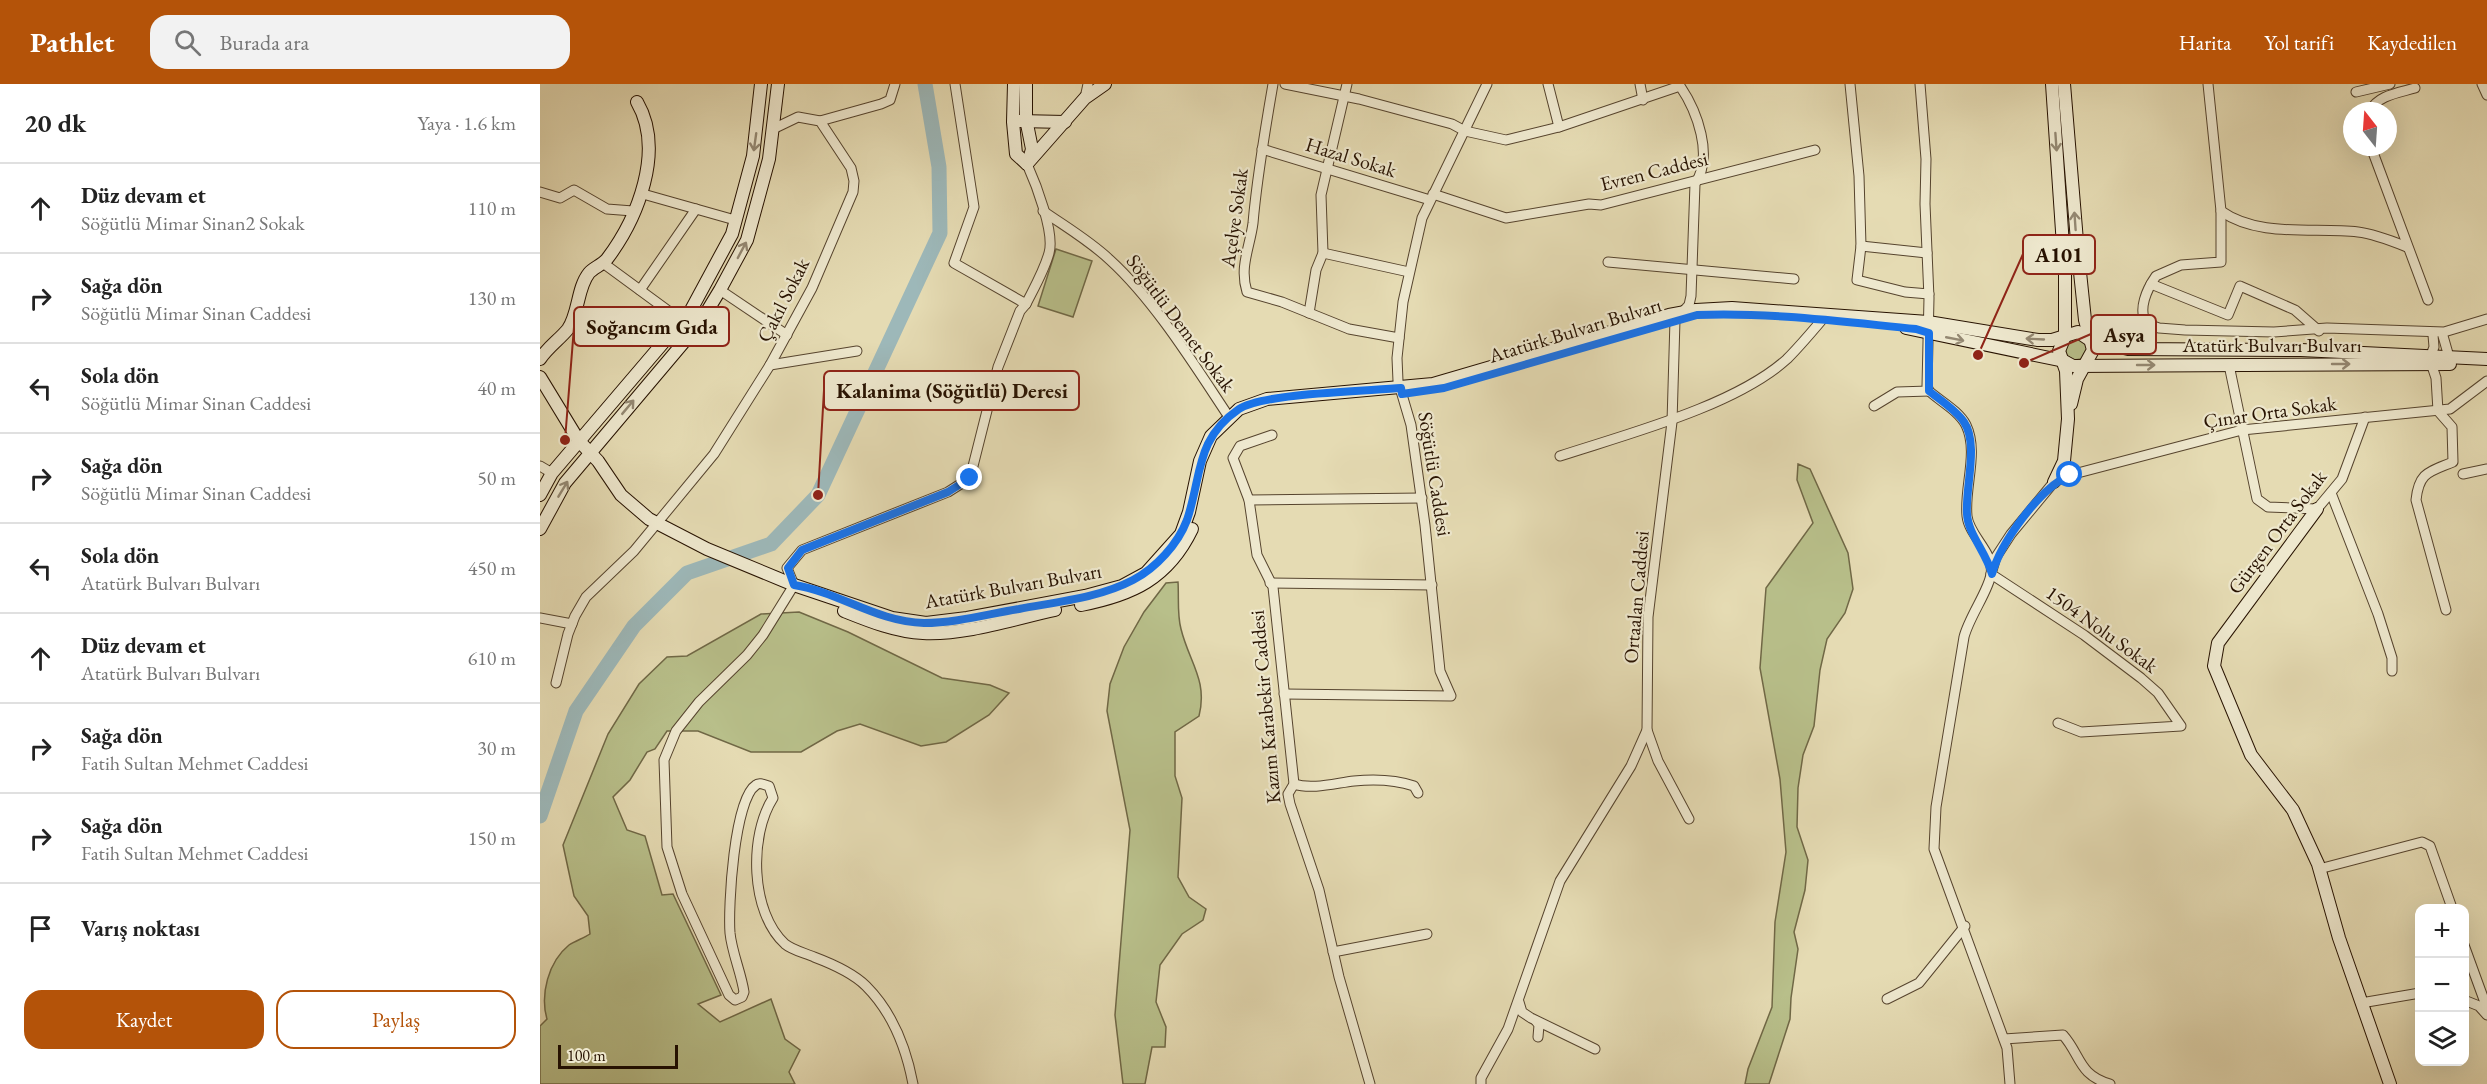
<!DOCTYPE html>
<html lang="tr">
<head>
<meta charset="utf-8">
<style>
  :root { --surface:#fff; --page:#f2f2f2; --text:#222; --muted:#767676; --line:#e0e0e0; --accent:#b45309 }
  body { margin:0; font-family:"EB Garamond",serif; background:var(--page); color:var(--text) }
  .controls { position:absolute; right:18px; bottom:18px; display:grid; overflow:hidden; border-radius:12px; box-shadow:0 6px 24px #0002 }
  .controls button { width:54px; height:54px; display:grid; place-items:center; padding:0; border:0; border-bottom:2px solid var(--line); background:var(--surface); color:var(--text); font:30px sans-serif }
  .compass { position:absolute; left:1803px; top:18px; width:54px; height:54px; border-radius:50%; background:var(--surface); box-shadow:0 6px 24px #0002; rotate:343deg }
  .scale { position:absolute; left:18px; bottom:15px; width:120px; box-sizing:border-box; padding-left:6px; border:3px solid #271201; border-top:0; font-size:16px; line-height:21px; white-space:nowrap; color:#271201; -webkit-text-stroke:4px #eee8ce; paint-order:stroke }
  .stop { position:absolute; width:18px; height:18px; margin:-14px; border:4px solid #1a73e8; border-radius:50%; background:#fff }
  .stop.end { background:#1a73e8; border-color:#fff; box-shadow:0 2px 6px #0008 }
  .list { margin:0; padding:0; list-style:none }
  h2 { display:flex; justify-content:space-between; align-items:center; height:78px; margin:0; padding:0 24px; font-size:26px }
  h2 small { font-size:20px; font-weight:400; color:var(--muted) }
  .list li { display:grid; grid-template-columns:39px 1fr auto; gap:18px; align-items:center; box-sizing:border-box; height:90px; padding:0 24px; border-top:2px solid var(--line) }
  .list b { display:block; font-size:22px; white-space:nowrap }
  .list p { margin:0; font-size:20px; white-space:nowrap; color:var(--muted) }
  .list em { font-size:20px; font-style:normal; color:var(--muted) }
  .actions { display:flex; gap:12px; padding:18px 24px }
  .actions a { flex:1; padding:14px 0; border:2px solid var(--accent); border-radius:18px; text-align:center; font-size:21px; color:var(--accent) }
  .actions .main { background:var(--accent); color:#fff }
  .icon { flex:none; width:33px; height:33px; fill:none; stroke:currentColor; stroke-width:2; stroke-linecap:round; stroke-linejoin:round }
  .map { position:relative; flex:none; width:1947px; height:1000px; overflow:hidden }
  header { display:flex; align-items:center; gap:36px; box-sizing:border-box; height:84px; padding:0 30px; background:var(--accent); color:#fff }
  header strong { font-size:28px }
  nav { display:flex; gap:33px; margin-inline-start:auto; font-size:21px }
  .search { width:420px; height:54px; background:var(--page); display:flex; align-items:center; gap:15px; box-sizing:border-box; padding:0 21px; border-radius:18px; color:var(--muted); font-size:22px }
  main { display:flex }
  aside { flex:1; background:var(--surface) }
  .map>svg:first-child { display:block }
  .green { fill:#b8bf8a; stroke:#706846; stroke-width:1.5 }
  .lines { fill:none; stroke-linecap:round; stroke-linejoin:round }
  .river { stroke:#9db8b9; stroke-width:15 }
  .street-casing { stroke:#56442e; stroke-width:11 }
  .secondary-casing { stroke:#271201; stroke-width:14 }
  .street { stroke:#eee8ce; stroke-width:9 }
  .secondary { stroke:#eee8ce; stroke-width:12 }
  .oneway { stroke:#948872 }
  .route { stroke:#1a73e8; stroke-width:8 }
  .labels { text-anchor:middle; stroke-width:4.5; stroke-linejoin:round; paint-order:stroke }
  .street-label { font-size:20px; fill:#271201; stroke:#eee8ce }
  .leader { fill:none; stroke:#8f2418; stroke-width:2 }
  .callout-dot { fill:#8f2418; stroke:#eee8ce; stroke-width:2 }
  .callout { fill:#eee8ce; stroke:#8f2418; stroke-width:2 }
  .callout-label { font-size:21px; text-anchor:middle; font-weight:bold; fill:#271201 }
</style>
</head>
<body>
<header>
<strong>Pathlet</strong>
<div class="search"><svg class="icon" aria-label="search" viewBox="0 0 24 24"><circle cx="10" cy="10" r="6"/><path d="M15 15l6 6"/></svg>Burada ara</div>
<nav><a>Harita</a><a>Yol tarifi</a><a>Kaydedilen</a></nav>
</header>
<main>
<aside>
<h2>20 dk<small>Yaya · 1.6 km</small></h2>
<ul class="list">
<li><svg class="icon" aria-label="ahead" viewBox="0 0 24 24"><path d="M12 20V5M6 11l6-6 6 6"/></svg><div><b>Düz devam et</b><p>Söğütlü Mimar Sinan2 Sokak</p></div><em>110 m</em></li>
<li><svg class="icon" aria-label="right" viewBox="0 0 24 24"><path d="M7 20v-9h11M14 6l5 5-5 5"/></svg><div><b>Sağa dön</b><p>Söğütlü Mimar Sinan Caddesi</p></div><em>130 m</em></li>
<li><svg class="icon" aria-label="left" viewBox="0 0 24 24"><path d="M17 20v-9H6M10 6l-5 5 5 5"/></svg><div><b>Sola dön</b><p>Söğütlü Mimar Sinan Caddesi</p></div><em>40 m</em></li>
<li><svg class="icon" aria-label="right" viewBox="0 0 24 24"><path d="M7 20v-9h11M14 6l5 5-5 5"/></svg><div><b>Sağa dön</b><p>Söğütlü Mimar Sinan Caddesi</p></div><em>50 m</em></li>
<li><svg class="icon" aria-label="left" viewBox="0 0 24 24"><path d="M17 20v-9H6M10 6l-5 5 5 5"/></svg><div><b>Sola dön</b><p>Atatürk Bulvarı Bulvarı</p></div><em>450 m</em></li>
<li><svg class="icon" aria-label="ahead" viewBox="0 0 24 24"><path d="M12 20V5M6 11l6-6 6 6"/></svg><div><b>Düz devam et</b><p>Atatürk Bulvarı Bulvarı</p></div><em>610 m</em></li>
<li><svg class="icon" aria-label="right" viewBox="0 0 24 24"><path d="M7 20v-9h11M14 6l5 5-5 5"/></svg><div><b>Sağa dön</b><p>Fatih Sultan Mehmet Caddesi</p></div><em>30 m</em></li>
<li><svg class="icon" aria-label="right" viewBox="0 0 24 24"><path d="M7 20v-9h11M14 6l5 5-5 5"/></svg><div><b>Sağa dön</b><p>Fatih Sultan Mehmet Caddesi</p></div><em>150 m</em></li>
<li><svg class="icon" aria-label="arrive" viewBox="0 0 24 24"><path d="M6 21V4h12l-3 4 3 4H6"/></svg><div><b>Varış noktası</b></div></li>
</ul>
<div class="actions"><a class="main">Kaydet</a><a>Paylaş</a></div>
</aside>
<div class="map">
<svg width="1947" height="1000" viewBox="0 0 1947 1000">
  <rect width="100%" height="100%" fill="#e5dbb3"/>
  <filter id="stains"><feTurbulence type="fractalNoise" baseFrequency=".00333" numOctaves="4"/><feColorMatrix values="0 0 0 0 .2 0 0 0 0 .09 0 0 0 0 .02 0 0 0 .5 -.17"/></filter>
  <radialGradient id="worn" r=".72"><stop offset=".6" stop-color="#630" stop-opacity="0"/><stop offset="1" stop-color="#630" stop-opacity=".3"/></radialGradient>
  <g class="green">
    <path d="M516,165L552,177L533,233L498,222Z"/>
    <path d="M1536,251L1549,262L1542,275L1534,276L1527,272L1524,261Z"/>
    <path d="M1258,380L1270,385L1308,469L1313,505L1305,529L1287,555L1280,586L1274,642L1263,671L1258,704L1257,743L1268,776L1265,806L1254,848L1258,865L1251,914L1250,935L1229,1000H1205L1208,985L1232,923L1235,838L1246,768L1240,695L1220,584L1226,504L1273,439L1257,396Z"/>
    <path d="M638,498C639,513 637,531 641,545C649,578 668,596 659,632L635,648V692L642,714L638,793L649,813L666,825L663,836L642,850L620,881L616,918L626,943L625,963H612L605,1000H583L575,931L590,746L567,627L570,600L584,563L604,528L626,499Z"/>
    <path d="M259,528L308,548L402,594L450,601L469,609L449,631L406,658L381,662L320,640L297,647L261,668H211L158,647H127L115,665L107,668L90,696L73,713L87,746L105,752L122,811L133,810L181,911L158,920L180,938L231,915L245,955L260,966L249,988L255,1000H0V942L7,935C0,911 8,878 29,861C35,857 44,854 50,850L48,832L34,812L23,761L68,650L99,600L127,573L147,572L221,530Z"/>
  </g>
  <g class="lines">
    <path class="river" d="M0,732L36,627L94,542L147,489L231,460L278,411L400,149L399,83L385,0"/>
    <g class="street-casing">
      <g id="street">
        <path d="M415,0L434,123L414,179L486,220"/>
        <path d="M733,0C725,46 717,92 713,139C710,163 699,183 707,208L742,218L809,245L859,254"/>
        <path d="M745,0L819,15L912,40L925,47L966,56L1019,43L1140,2C1157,27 1174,72 1155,100L1151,212L1149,221L1135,236L1132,338L1108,533L1107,646L1091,682L1020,797L968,945L941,994V1000"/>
        <path d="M1008,0L1019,43"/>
        <path d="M1100,0L1103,16"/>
        <path d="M1310,0L1319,92L1321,162L1317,196L1365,208L1389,210"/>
        <path d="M1380,0L1386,75L1385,120L1389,214L1387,302L1389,307C1400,317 1419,327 1426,341C1439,368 1424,403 1427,432C1429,452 1455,469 1451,490C1449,506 1429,533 1424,553L1396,723L1394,765L1467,964L1470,1000"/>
        <path d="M1668,0L1681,127V178L1641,181L1616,192C1607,205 1597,226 1607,240L1619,244L1645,246L1734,248L1787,244L1904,248L1947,235"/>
        <path d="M1942,0L1947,11"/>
        <path d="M1816,8L1850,0"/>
        <path d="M545,14L548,0"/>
        <path d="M1830,27C1838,11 1858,9 1875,4"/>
        <path d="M280,37L341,20L350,16L355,0"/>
        <path d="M1831,63L1888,216"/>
        <path d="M722,65L890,116"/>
        <path d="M0,108L20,114L34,106L67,125L93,127"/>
        <path d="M103,110L195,136"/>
        <path d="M893,110L966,134L1049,120L1061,121L1275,66"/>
        <path d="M503,127C526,143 550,157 570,176C615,217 655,282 689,333"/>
        <path d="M1681,127C1719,154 1774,143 1818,148C1835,150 1852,157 1867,163"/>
        <path d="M1321,162L1387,169"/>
        <path d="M783,169L869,188"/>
        <path d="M1068,178L1254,195"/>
        <path d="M63,179L142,237"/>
        <path d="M1611,200L1688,231L1700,202L1755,226L1779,247"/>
        <path d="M100,206L156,125"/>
        <path d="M180,206L247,251"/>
        <path d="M769,229L776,186L783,169L781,111L807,0"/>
        <path d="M1903,252L1909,273"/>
        <path d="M1891,271L1894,263L1893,251"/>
        <path d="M1891,279L1896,294L1898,327L1912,343L1913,378C1889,388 1879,388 1876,416L1906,526"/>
        <path d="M230,281L317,267"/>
        <path d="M1689,281L1717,415L1728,423L1777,425L1802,395L1825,333"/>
        <path d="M1334,322L1357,308L1389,307"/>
        <path d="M732,351L700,362L693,374L709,416L717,471L733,503L754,700L748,710L750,720L779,806L799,893L830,1000"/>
        <path d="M1020,372C1087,350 1195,322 1247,275C1259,263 1270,250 1281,237"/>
        <path d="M0,382L12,389"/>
        <path d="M1923,390L1947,385"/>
        <path d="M1791,409L1838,530L1852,574V587"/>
        <path d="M709,416L882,414"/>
        <path d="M730,499L892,501"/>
        <path d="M0,534L32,540"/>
        <path d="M16,599L28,550L35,532L46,513L94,467L174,370L230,281L272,204L313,108L314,97L311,84L280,37L258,33L233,45"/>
        <path d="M744,610L911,612L900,587L885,441L871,341L858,297L857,274L863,218L882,134L947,0"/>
        <path d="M1518,639L1541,648L1641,642L1618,609L1601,594L1544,551L1451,490L1456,473L1471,450L1514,398L1530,391L1702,346L1910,325L1947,297"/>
        <path d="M1107,646L1118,677L1149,735"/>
        <path d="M754,700C772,706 796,699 814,697C834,695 856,696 874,702L878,709"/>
        <path d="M1779,785L1882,758L1890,762L1912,824"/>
        <path d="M1924,861L1947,924"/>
        <path d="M793,868L887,850"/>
        <path d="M1347,915L1379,899L1425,842"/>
        <path d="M1924,916L1939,922L1947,931"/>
        <path d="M979,918L982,928L991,934L1055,965"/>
        <path d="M1821,919L1880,909"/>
        <path d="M996,937L999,941L998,953"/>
        <path d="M1464,955L1523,951C1541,971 1538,991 1570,1000"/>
        <path d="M373,1000C366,963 353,929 326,902C314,890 290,879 274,873C265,869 252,866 245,860C210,828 209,751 233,714L229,702C225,701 219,698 216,701C194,715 188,823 190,849C192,869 201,888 204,908L202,913L195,916L189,911L142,810L127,763L124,676L136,647L159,618L207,571L223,551L254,501L247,484L262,466L408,408L430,394L458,283L480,227L486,220C494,204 504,187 509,169C515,149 496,100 487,80"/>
      </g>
    </g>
    <g class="secondary-casing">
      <g id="secondary">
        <path d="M474,0L473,38L476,70L487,80"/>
        <path d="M486,0V35L492,65L489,76"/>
        <path d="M1512,0L1525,191V252L1519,267L1526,287L1528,335L1524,377L1514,398"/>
        <path d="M1524,0L1538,169L1545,236L1553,266L1537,295L1531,320"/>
        <path d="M479,37L525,38"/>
        <path d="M487,80L545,14L565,0"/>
        <path d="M1366,244L1524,277L1533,282L1910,280"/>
        <path d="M0,275C8,263 20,255 28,245C39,229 37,204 49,189C53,184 62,181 67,175C98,134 125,66 97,18"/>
        <path d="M0,293L39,357L58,377L81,411L109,435L167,465L254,501L352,534L386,539L427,534L545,512L582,502L606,489L641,450L649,428L660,377L671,352L699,325L727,315L893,300L1129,231L1156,226L1192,224L1388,238L1498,256H1512L1538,248L1550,256L1588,265L1761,266L1947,275"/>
        <path d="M0,411L12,389L151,226L192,150L213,72L221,0"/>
        <path d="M1777,425L1678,559L1674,582L1711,671L1753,726L1778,780L1799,854L1850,1000"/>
        <path d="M0,445L25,399L160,239L180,206L207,156L229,75L238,0"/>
        <path d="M541,521C592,511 628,495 652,445"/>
        <path d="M304,527C329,537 356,548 383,549C426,551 473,535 515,526"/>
      </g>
    </g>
    <use href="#street" class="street"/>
    <use href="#secondary" class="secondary"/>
  </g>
  <defs><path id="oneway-shaft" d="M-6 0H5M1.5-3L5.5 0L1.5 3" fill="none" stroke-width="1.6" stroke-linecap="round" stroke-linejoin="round" transform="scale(1.5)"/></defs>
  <g class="oneway">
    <use href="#oneway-shaft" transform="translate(215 58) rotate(98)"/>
    <use href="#oneway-shaft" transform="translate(1516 58) rotate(86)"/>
    <use href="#oneway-shaft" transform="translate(1535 137) rotate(-94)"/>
    <use href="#oneway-shaft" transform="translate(202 166) rotate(-62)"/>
    <use href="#oneway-shaft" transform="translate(1415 255) rotate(11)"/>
    <use href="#oneway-shaft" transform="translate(1495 255) rotate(-177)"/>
    <use href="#oneway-shaft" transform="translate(1801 280)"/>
    <use href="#oneway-shaft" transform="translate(1606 281)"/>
    <use href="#oneway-shaft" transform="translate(88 323) rotate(-50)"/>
    <use href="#oneway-shaft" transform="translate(23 405) rotate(-59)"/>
  </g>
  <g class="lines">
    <path class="route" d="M430,394L408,408L262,466L248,484L254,501C299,508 337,538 384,539C416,539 448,530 479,525C516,518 559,514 593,496C616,484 638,460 647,436C662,392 655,355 699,325C723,309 827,307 861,304L862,310L904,304L1157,231C1229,228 1304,238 1376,245L1389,249V307C1400,316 1416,326 1424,338C1439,360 1425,404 1427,430C1428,450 1446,468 1452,490C1461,458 1500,404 1530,391"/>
  </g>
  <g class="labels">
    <g class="street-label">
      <text transform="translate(811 73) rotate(17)" y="7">Hazal Sokak</text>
      <text transform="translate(1114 87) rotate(-14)" y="7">Evren Caddesi</text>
      <text transform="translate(694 134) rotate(-82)" y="7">Açelye Sokak</text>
      <text transform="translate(243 216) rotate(-63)" y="7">Çakıl Sokak</text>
      <text transform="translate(641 239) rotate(53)" y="7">Söğütlü Demet Sokak</text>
      <text transform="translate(1035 246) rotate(-17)" y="7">Atatürk Bulvarı Bulvarı</text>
      <text x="1732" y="268">Atatürk Bulvarı Bulvarı</text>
      <text transform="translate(1730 328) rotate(-8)" y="7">Çınar Orta Sokak</text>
      <text transform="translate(895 390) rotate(81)" y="7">Söğütlü Caddesi</text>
      <text transform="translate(1737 448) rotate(-53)" y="7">Gürgen Orta Sokak</text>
      <text transform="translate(473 502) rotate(-10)" y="7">Atatürk Bulvarı Bulvarı</text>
      <text transform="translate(1096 513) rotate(-85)" y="7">Ortaalan Caddesi</text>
      <text transform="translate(1562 545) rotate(36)" y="7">1504 Nolu Sokak</text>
      <text transform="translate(725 623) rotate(-95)" y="7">Kazım Karabekir Caddesi</text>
    </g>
  </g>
  <path class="leader" d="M1438 271L1483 170M25 356L34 243M1484 279L1551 250M278 411L284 306"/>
  <g class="callout-dot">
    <circle cx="1438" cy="271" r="6"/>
    <circle cx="25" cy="356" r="6"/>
    <circle cx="1484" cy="279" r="6"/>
    <circle cx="278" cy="411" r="6"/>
  </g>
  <g class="callout">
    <rect x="1483" y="151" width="72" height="39" rx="6"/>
    <rect x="34" y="223" width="155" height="39" rx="6"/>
    <rect x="1551" y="231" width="65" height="39" rx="6"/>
    <rect x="284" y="287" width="255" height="39" rx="6"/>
  </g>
  <g class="callout-label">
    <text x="1519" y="178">A101</text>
    <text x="112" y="250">Soğancım Gıda</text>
    <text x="1584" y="258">Asya</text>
    <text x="412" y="314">Kalanima (Söğütlü) Deresi</text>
  </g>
  <rect width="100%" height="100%" filter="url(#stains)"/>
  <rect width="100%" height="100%" fill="url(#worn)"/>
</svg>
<div class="controls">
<button>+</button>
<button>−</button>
<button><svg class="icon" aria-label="layers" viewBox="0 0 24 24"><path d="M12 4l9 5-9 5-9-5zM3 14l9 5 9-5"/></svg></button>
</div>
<svg class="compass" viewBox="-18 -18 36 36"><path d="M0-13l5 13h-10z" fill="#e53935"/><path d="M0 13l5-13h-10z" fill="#767676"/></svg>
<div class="scale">100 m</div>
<div class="stop" style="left:1530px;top:391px"></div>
<div class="stop end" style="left:430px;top:394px"></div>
</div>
</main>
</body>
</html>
